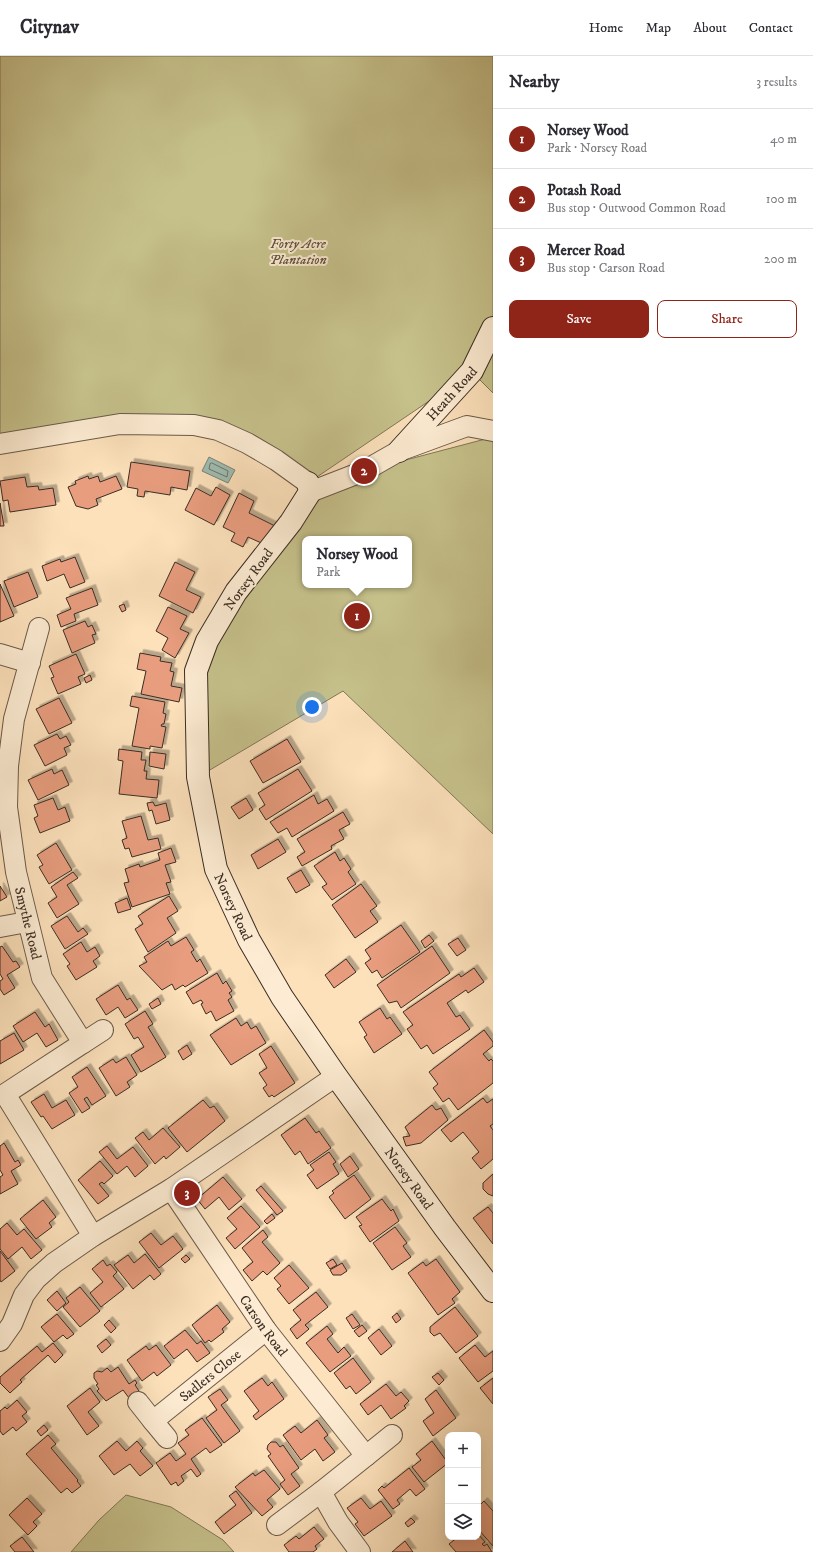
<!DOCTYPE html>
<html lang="en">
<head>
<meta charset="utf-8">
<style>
  :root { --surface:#fff; --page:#f2f2f3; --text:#2b2b33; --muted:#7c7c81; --line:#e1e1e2; --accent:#8f2418 }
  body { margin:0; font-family:"IM FELL DW Pica",serif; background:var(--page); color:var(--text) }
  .controls { position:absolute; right:12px; bottom:12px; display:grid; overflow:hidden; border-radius:8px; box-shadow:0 4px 16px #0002 }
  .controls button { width:36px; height:36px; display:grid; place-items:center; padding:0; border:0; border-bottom:1px solid var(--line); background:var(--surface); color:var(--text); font:20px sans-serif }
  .you { position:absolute; left:312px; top:651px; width:14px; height:14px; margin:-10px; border:3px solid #fff; border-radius:50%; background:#1a73e8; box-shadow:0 0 0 6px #1a73e833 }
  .badge { display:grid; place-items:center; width:26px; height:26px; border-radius:50%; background:var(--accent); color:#fff; font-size:13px; font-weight:700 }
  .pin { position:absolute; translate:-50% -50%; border:2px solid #fff; box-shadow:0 1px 4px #0006 }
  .popup { position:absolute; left:302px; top:480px; width:110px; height:52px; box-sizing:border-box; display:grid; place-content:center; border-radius:8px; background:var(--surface); filter:drop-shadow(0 1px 3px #0005); font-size:13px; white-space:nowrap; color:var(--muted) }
  .popup b { font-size:15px; color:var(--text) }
  .popup::after { content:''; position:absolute; left:50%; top:100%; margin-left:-8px; border:8px solid transparent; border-top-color:var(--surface) }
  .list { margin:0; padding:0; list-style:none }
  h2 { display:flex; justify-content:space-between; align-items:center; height:52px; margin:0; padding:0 16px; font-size:17px }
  h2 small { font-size:13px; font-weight:400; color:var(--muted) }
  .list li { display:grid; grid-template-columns:26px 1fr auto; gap:12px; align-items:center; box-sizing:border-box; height:60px; padding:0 16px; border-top:1px solid var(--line) }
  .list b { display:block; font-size:15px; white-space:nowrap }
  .list p { margin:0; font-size:13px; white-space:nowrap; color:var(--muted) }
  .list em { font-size:13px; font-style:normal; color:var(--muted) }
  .actions { display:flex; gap:8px; padding:12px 16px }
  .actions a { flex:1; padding:9px 0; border:1px solid var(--accent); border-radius:8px; text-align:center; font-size:14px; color:var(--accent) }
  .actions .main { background:var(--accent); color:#fff }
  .icon { flex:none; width:22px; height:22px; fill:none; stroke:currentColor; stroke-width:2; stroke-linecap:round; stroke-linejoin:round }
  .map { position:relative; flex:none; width:493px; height:1496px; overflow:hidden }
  header { display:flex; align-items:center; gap:24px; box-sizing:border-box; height:56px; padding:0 20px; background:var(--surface); border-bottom:1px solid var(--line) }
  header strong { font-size:19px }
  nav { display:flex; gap:22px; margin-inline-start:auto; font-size:14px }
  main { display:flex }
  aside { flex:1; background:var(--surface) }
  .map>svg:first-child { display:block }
  .green { fill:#c6c18b; stroke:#807758; fill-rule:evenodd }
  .water { fill:#9fbdb2; stroke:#778379 }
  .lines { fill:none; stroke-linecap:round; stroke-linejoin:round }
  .shore { stroke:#6c756b; stroke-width:1 }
  .building { fill:#e89d7e; stroke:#3a2d24; filter:url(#shadow) }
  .street-casing { stroke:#6a5a4a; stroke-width:22 }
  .secondary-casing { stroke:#3a2d24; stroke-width:24 }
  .street { stroke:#fdecd3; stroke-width:20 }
  .secondary { stroke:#fdecd3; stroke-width:22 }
  .labels { text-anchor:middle; stroke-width:4; stroke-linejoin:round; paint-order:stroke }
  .park-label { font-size:14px; font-style:italic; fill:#5d523e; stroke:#fdecd3 }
  .street-label { font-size:14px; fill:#3a2d24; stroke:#fdecd3 }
</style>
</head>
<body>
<header>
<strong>Citynav</strong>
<nav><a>Home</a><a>Map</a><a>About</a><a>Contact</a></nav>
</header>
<main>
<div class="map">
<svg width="493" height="1496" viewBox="0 0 493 1496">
  <defs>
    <filter id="shadow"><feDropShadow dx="3.5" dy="-3.5" stdDeviation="0" flood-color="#0004"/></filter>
  </defs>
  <rect width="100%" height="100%" fill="#fce1bb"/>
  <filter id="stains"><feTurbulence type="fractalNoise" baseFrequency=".005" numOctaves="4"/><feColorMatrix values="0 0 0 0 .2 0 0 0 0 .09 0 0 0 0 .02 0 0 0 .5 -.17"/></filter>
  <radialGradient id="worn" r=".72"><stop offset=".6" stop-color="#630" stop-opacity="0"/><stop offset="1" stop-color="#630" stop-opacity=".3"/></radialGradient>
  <g class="green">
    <path d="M0,0H493V337L472,316L308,427L218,374L0,381Z"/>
    <path d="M493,381V778L343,635L198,721L207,585L315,438L364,415ZM305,483H409V529H305Z"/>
    <path d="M126,1439L171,1451L223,1484L234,1496H71L99,1464Z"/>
  </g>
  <path class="water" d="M209,401L235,414L228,427L202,415Z"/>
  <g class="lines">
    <path class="shore" d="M212,407L228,415L227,421L209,413L210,408Z"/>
  </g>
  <g class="building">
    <path d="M131,406L190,415L187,434L171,431L170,439L145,435L144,441L137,440L138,433L127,431Z"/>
    <path d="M88,420L89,423L98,420L100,426L116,420L122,433L96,443L98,449L88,453L76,450L68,431L76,428L75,425Z"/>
    <path d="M25,421L27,431L38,430L39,434L53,432L56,449L10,456L8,444L3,445L0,425Z"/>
    <path d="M216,431L230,439L214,469L185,454L196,432L211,440Z"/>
    <path d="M239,437L254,445L249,457L277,471L268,490L248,481L243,491L231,485L235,477L223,471Z"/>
    <path d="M0,447L4,470H0Z"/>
    <path d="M75,501L85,526L70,532L64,518L47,525L42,510L60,503L61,506Z"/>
    <path d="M175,506L195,516L186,534L201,541L193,557L159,540Z"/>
    <path d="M28,516L38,541L14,551L4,525Z"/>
    <path d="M0,528L14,560L0,566Z"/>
    <path d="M92,532L98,549L74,558L76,565L61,571L57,559L71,553L66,542Z"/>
    <path d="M124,548L126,554L122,556L119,550Z"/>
    <path d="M168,551L187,560L180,573L189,577L175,602L162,594L168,582L156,575Z"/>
    <path d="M85,565L88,571L92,569L96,578L92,579L95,587L72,597L63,574Z"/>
    <path d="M140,597L161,601L160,605L172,607L170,615L174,616L171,630L182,632L179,646L141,638L146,615L137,613Z"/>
    <path d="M76,598L85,618L78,621L81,628L58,638L51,622L54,621L49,610Z"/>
    <path d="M90,619L92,624L86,627L84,622Z"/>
    <path d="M132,640L165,646L163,657L166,658L164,668H162L161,670L166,671L162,692L150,690V693L132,690L139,652L130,650Z"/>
    <path d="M59,642L72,667L49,678L36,653Z"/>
    <path d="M57,678L60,683L66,680L71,689L64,692L67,699L45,710L34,689Z"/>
    <path d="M287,683L301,706L263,727L250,705Z"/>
    <path d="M119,693L142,696L141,704H146L144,715H147L146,723L159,724L157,742L119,738L123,705L118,704Z"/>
    <path d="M150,696L166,698L164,713L149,710Z"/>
    <path d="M52,713L54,718L62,714L69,729L38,744L28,724Z"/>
    <path d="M298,713L312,735L266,764L259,753L265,749L258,737Z"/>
    <path d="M314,739L318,748L327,743L334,755L292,781L287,772L278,777L270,766Z"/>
    <path d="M53,742L58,754L65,751L70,765L40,777L34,762L38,760L34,749Z"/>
    <path d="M246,742L253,754L239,763L231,751Z"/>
    <path d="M153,746L155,750L166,747L170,764L156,768L152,754L149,755L147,747Z"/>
    <path d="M343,756L350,768L339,774L344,783L331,790L332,793L302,810L297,801L305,796L297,783Z"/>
    <path d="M141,760L148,784L158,782L161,793L132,801L129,792L125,793L122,784L127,782L122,765Z"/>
    <path d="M278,783L286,796L258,813L251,799Z"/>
    <path d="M56,787L72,814L49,828L39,811L43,809L37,799Z"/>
    <path d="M171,792L176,806L165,809L171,826L166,827L170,838L132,851L124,827L129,826L125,813L139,808L140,811L160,804L158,797Z"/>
    <path d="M335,796L340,805L344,802L351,813L348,816L356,828L332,844L322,831L327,828L314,810Z"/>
    <path d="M301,814L310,829L296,837L287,822Z"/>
    <path d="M73,816L78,822L67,829L79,848L57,862L48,847L57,841L51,831Z"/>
    <path d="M361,828L377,850L370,855L378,866L355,882L332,849Z"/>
    <path d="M0,830L7,841L0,845Z"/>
    <path d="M169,840L178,855L167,862L176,877L148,896L135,873L143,868L138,860Z"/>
    <path d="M127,842L131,853L118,857L115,847Z"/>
    <path d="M67,860L78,876L83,872L88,878L65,893L51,870Z"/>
    <path d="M401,869L420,896L382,922L377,914L372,917L365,907L371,903L365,894Z"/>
    <path d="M429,879L434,885L425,892L421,885Z"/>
    <path d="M186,881L194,894L191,896L197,906L200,903L208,917L185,931L183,929L175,934L172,928L162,934L139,910L147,906L144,901L168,885L171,890Z"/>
    <path d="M458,882L466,894L457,900L448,888Z"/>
    <path d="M81,886L87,896L95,891L100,900L93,905L97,911L76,924L67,910L70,908L63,898Z"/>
    <path d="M2,890L13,906L16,905L20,911L7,919L15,932L4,939L0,933V925L3,923L0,918V891Z"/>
    <path d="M432,890L450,917L401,952L397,945L389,947L377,929Z"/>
    <path d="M346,903L356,916L334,932L325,919Z"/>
    <path d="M474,912L484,926L468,937L466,934L447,947L456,961L460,959L470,973L433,998L427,989L421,993L407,973L413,969L403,956L459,918L461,921Z"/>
    <path d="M217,917L223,928L226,925L232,935L229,937L232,941L228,944L234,955L216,965L211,955L206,958L201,948L203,947L201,944L193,948L186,936Z"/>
    <path d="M118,929L127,944L130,942L138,954L125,962L118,951L106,959L96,943Z"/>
    <path d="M158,942L161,948L152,953L149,948Z"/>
    <path d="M380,952L387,963L390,961L402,978L374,997L364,981L367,979L359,966Z"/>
    <path d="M145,955L153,968L148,971L166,1001L141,1016L131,999L144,991L138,981L134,983L125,968Z"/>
    <path d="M35,956L45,971L49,968L58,984L46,991L37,977L23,986L13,970Z"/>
    <path d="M236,962L241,970L247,966L251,973L256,970L266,987L231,1009L210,979Z"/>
    <path d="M484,974L493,986V990L483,998L489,1005L491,1003L493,1005V1027L458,1054L449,1042L443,1046L433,1032L438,1028L429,1016Z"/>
    <path d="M14,977L24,994L0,1008V985Z"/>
    <path d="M187,989L192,998L183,1004L178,995Z"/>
    <path d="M271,990L295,1027L274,1041L272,1039L269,1041L263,1032L267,1029L259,1017L267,1012L259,998Z"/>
    <path d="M126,1001L137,1019L127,1026L130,1031L116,1040L99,1012L113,1003L116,1007Z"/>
    <path d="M87,1011L106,1040L92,1049L87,1041L84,1043L90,1052L82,1057L69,1037L78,1031L72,1021Z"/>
    <path d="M44,1038L52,1052L66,1044L75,1059L52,1073L43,1060L41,1061L31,1046Z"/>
    <path d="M483,1042L487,1047L493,1043V1068L490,1070L493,1074V1103L481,1113L472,1102L479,1096L463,1076L451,1086L441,1074Z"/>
    <path d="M203,1044L210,1052L214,1050L225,1065L187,1096L168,1072Z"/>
    <path d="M432,1049L436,1054L441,1052L448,1064L421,1087L406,1090L403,1081L410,1080L405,1071Z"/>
    <path d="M305,1062L316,1077L319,1075L331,1092L308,1108L300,1095L295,1099L281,1079Z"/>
    <path d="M163,1072L180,1091L166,1103L164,1100L155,1108L135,1082L143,1076L149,1084Z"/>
    <path d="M4,1087L15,1106L18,1104L21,1109L11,1115L18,1128L0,1138V1121L3,1119L0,1114V1090Z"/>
    <path d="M107,1090L117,1103L133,1091L148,1110L135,1121L127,1110L117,1118L99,1096Z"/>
    <path d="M329,1096L336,1106L333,1108L339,1118L317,1133L307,1119L314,1114L310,1109Z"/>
    <path d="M350,1100L359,1113L348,1121L340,1108Z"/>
    <path d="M100,1105L113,1120L104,1128L102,1126L99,1128L109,1140L98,1148L78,1124Z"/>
    <path d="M493,1118V1140L488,1138L483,1133V1127Z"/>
    <path d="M354,1119L371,1143L345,1163L329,1141L334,1137L332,1135Z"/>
    <path d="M223,1121L242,1143L229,1154L219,1141L205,1153L197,1143Z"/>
    <path d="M261,1130L283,1155L277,1159L256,1134Z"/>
    <path d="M382,1143L391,1155L393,1153L399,1165L370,1186L359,1170L362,1169L356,1161Z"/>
    <path d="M43,1144L56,1161L49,1167L52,1171L36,1183L20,1163Z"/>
    <path d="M241,1150L260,1171L235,1193L226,1182L237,1173L227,1162Z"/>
    <path d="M488,1151L493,1157V1188L473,1162Z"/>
    <path d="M272,1158L275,1162L267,1168L264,1165Z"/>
    <path d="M7,1167L17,1179L24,1173L42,1194L31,1203L22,1191L8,1203L0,1193V1173Z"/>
    <path d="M395,1171L407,1187L403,1190L411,1201L392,1214L373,1187Z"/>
    <path d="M263,1174L268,1181L262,1186L280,1207L267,1219L263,1215L252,1225L243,1214L253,1206L242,1192Z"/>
    <path d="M151,1177L161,1189L173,1180L183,1193L159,1212L139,1186Z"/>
    <path d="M0,1195L15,1215L1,1226L0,1224Z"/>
    <path d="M145,1198L161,1218L154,1224L150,1219L133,1233L114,1209L128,1199L134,1207Z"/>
    <path d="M186,1199L190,1203L185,1207L181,1203Z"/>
    <path d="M333,1203L337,1209L330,1213L326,1207Z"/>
    <path d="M436,1203L460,1236L452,1243L455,1247L438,1259L408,1217L423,1206L426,1210Z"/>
    <path d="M103,1204L107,1210L110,1208L117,1216L113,1220L124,1233L101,1251L90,1237L103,1226L92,1213Z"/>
    <path d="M342,1207L347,1215L341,1219H333L330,1214Z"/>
    <path d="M289,1209L309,1232L289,1248L277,1233L281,1230L274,1222Z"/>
    <path d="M80,1231L100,1255L80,1271L63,1251L69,1246L66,1242Z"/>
    <path d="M57,1235L66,1247L57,1255L47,1244Z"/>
    <path d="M316,1236L328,1251L305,1269L309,1273L297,1283L290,1273L301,1264L293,1254Z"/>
    <path d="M217,1249L230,1266L222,1273L224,1276L211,1286L209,1284L205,1287L192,1269Z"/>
    <path d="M455,1251L478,1280L456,1297L440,1277L434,1280L430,1276V1271Z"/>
    <path d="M397,1257L401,1263L396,1267L392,1261Z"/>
    <path d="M57,1258L74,1278L67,1283L63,1279L54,1286L41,1271Z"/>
    <path d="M352,1258L360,1269L353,1273L346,1262Z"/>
    <path d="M109,1264L116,1272L111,1277L104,1269Z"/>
    <path d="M362,1269L367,1275L359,1281L354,1275Z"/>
    <path d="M327,1270L333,1278L327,1283L338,1297L344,1291L351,1300L330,1316L306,1287Z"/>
    <path d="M379,1273L392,1290L381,1299L368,1282Z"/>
    <path d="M185,1274L197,1288L201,1285L210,1297L197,1306L187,1293L174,1303L164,1290Z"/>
    <path d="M106,1283L111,1289L102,1297L97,1290Z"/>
    <path d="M53,1287L63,1299L55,1307L48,1299L20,1324L22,1326L10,1337L0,1327V1321L37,1290L42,1296Z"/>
    <path d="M156,1289L171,1309L157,1320L154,1316L142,1325L127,1304L146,1290L149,1294Z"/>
    <path d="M475,1289L485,1301L493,1295V1315L478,1326L459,1302Z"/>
    <path d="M353,1302L371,1326L356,1338L350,1330L346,1333L334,1317Z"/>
    <path d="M118,1311L129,1328L135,1324L137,1327L135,1329L139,1335L129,1342L123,1334L106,1345L97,1335L99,1333L96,1329L98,1328L94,1322V1317L97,1315L102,1316L107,1312L111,1316Z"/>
    <path d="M438,1317L444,1324L439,1329L432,1321Z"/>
    <path d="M262,1322L268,1330L272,1326L284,1343L256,1364L253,1360L259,1355L244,1335Z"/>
    <path d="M493,1322V1348L480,1332Z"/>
    <path d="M386,1328L396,1340L401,1336L409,1345L404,1350L406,1352L391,1363L381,1349L368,1359L360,1348Z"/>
    <path d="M90,1332L100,1346L88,1356L99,1370L87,1379L67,1350Z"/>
    <path d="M220,1333L228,1344L221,1349L240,1375L224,1387L206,1362L217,1354L208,1341Z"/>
    <path d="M436,1334L456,1362L433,1380L423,1365L434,1357L425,1343Z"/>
    <path d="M17,1344L27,1356L22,1360L27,1366L16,1375L13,1371L3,1379L0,1375V1355L5,1351L7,1353Z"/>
    <path d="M202,1362L222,1389L210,1397L206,1392L191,1403L201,1418L197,1421L191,1413L181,1420L184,1425L178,1430L176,1426L171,1429L156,1407L170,1397L176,1405L186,1398L178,1387L189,1379L185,1374Z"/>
    <path d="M317,1364L328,1379L324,1382L335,1396L323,1405L315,1393L301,1404L283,1379L295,1370L301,1377Z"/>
    <path d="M44,1369L48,1374L41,1380L37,1375Z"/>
    <path d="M48,1379L56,1388L51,1392L78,1424L77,1425L81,1430L72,1437L67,1432L61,1437L26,1398Z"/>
    <path d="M117,1385L126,1395L137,1385L143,1392L140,1395L153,1410L140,1420L130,1408L114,1419L99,1400Z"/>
    <path d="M432,1385L448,1407L424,1426L412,1411L421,1404L416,1398Z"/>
    <path d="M271,1386H276L280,1391L283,1389L299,1412L291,1418L300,1430L288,1439L280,1428L285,1424L268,1400L271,1398L267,1393L268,1389Z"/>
    <path d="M409,1412L425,1433L416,1440L410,1433L397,1444L400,1448L393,1453L378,1434L382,1430L384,1432Z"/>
    <path d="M264,1414L280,1433L267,1444L273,1451L262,1460L235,1431L253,1417L255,1420Z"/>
    <path d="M236,1435L252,1457L224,1478L215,1466L236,1449L229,1440Z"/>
    <path d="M27,1442L42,1458L33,1466L37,1470L28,1479L9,1459Z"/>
    <path d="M361,1442L370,1453L381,1445L392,1460L364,1480L355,1468L358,1466L347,1452Z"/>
    <path d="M484,1445L493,1455V1490L478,1473V1451Z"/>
    <path d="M411,1462L415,1466L408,1471L405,1467Z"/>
    <path d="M314,1471L324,1483L315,1490L317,1493L313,1496H289L284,1489L296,1480L299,1483Z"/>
    <path d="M478,1478L485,1486L482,1488L484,1490L487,1488L492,1496H456L449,1488L458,1481H478Z"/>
    <path d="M22,1481L34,1496H15L10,1490Z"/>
    <path d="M405,1485L413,1496H392Z"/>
  </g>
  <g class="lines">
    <g class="street-casing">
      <g id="street">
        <path d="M0,388L120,368L194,369L218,374L247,387L276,404L308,427"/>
        <path d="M310,436L364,415L399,395L467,370L493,375"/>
        <path id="s1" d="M39,572L14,663L8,710L7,751L16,816L42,922L83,987L5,1038L93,1180"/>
        <path d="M0,598L30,607"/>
        <path d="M0,871L27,866"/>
        <path d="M83,987L103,974"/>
        <path id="s2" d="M171,1133L266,1274L366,1400L321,1436L338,1466L360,1496"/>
        <path d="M0,1285L12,1268L24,1239L36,1223L54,1207L93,1180L171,1133L336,1020"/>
        <path d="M138,1346L153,1365"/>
        <path id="s3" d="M167,1382L153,1365L266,1274"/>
        <path d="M366,1400L392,1379"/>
        <path d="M277,1469L321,1436"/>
      </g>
    </g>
    <g class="secondary-casing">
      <g id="secondary">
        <path id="s4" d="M399,395L472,315L493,272"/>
        <path id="s5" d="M308,427L310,436L291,466L236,536L207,585L196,615L198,721L216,813L249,884L282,941L336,1020L445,1172L493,1235"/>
      </g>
    </g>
    <use href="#street" class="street"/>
    <use href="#secondary" class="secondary"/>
  </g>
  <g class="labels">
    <g class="park-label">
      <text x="298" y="192">Forty Acre<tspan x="298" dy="16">Plantation</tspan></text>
    </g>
    <g class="street-label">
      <text dy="5" stroke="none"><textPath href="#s4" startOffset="78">Heath Road</textPath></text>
      <text transform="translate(248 523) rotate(-54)" y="5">Norsey Road</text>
      <text dy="5" stroke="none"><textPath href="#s5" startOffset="464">Norsey Road</textPath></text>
      <text dy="5" stroke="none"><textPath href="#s1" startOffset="301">Smythe Road</textPath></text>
      <text dy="5" stroke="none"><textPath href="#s5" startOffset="788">Norsey Road</textPath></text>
      <text dy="5" stroke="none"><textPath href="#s2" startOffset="165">Carson Road</textPath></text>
      <text dy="5" stroke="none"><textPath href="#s3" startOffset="95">Sadlers Close</textPath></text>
    </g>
  </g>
  <rect width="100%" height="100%" filter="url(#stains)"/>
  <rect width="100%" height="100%" fill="url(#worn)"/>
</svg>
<div class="controls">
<button>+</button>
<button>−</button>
<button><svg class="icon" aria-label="layers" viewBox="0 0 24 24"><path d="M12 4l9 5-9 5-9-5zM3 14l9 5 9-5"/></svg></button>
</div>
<div class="you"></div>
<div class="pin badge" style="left:357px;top:560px">1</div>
<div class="popup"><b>Norsey Wood</b>Park</div>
<div class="pin badge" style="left:364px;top:415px">2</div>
<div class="pin badge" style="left:187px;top:1137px">3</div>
</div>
<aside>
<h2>Nearby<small>3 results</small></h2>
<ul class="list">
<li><span class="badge">1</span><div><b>Norsey Wood</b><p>Park · Norsey Road</p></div><em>40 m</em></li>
<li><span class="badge">2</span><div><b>Potash Road</b><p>Bus stop · Outwood Common Road</p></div><em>100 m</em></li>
<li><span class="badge">3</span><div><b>Mercer Road</b><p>Bus stop · Carson Road</p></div><em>200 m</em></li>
</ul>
<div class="actions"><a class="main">Save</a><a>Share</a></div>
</aside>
</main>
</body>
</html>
